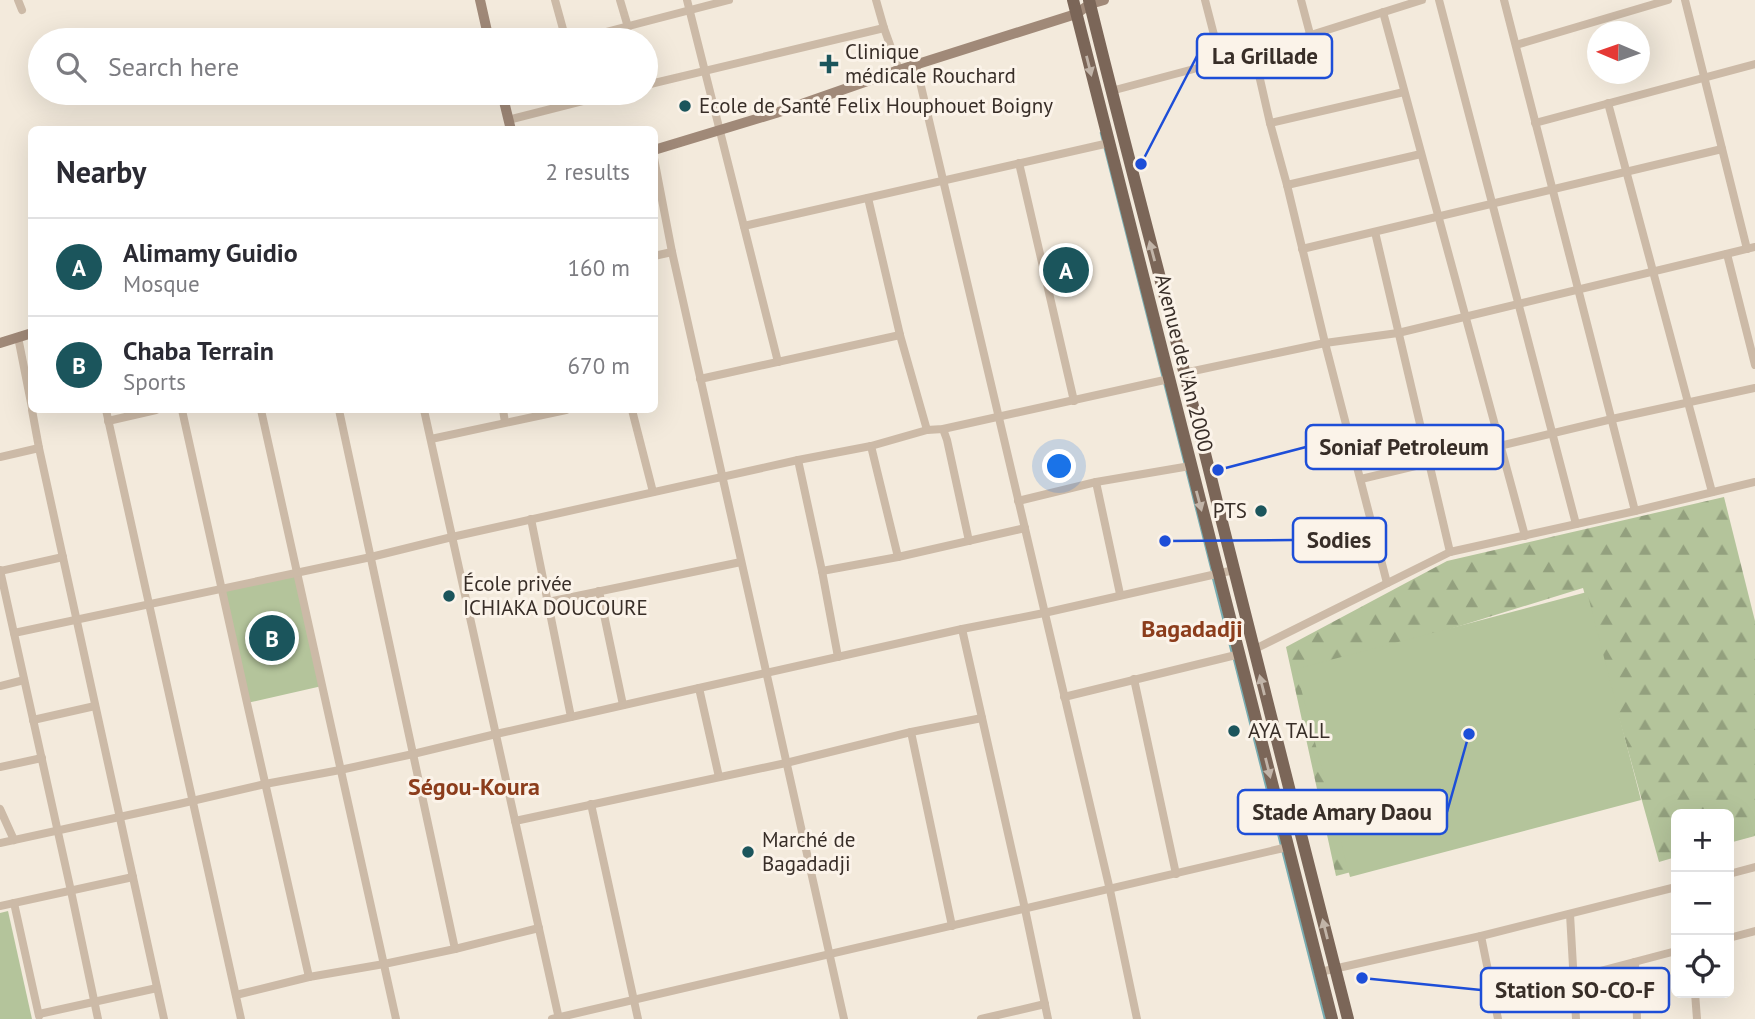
<!DOCTYPE html>
<html lang="en">
<head>
<meta charset="utf-8">
<style>
  :root { --surface:#fff; --page:#f2f2f3; --text:#2b2b33; --muted:#7c7c81; --line:#e1e1e2; --accent:#1b555c }
  body { margin:0; font-family:"PT Sans",sans-serif; background:var(--page); color:var(--text) }
  .controls { position:absolute; right:21px; bottom:21px; display:grid; overflow:hidden; border-radius:10px; box-shadow:0 7px 28px #0002 }
  .controls button { width:63px; height:63px; display:grid; place-items:center; padding:0; border:0; border-bottom:2px solid var(--line); background:var(--surface); color:var(--text); font:35px sans-serif }
  .compass { position:absolute; left:1587px; top:21px; width:63px; height:63px; border-radius:50%; background:var(--surface); box-shadow:0 7px 28px #0002; rotate:272deg }
  .you { position:absolute; left:1060px; top:467px; width:24px; height:24px; margin:-18px; border:5px solid #fff; border-radius:50%; background:#1a73e8; box-shadow:0 0 0 10px #1a73e833 }
  .badge { display:grid; place-items:center; width:46px; height:46px; border-radius:50%; background:var(--accent); color:#fff; font-size:23px; font-weight:700 }
  .pin { position:absolute; translate:-50% -50%; border:4px solid #fff; box-shadow:0 2px 7px #0006 }
  .list { margin:0; padding:0; list-style:none }
  h2 { display:flex; justify-content:space-between; align-items:center; height:91px; margin:0; padding:0 28px; font-size:30px }
  h2 small { font-size:23px; font-weight:400; color:var(--muted) }
  .list li { display:grid; grid-template-columns:46px 1fr auto; gap:21px; align-items:center; box-sizing:border-box; height:98px; padding:0 28px; border-top:2px solid var(--line) }
  .list b { display:block; font-size:26px; white-space:nowrap }
  .list p { margin:0; font-size:23px; white-space:nowrap; color:var(--muted) }
  .list em { font-size:23px; font-style:normal; color:var(--muted) }
  .icon { flex:none; width:38px; height:38px; fill:none; stroke:currentColor; stroke-width:2; stroke-linecap:round; stroke-linejoin:round }
  .map { position:relative; flex:none; width:1755px; height:1019px; overflow:hidden }
  .search { position:absolute; background:var(--surface); box-shadow:0 7px 28px #0002; left:28px; top:28px; width:630px; height:77px; display:flex; align-items:center; gap:18px; box-sizing:border-box; padding:0 24px; border-radius:38px; color:var(--muted); font-size:26px }
  .panel { position:absolute; background:var(--surface); box-shadow:0 7px 28px #0002; left:28px; top:126px; width:630px; height:287px; border-radius:10px }
  .map>svg:first-child { display:block }
  .forest { fill:url(#forest-firs) }
  .pitch { fill:#b4c49b }
  .lines { fill:none; stroke-linecap:round; stroke-linejoin:round }
  .stream { stroke:#79adb2; stroke-width:2.5 }
  .street { stroke:#ccbaa7; stroke-width:8 }
  .secondary { stroke:#a08978; stroke-width:10 }
  .primary { stroke:#7b6658; stroke-width:12 }
  .oneway { fill:#c1b4a8 }
  .poi-dot { fill:#1b555c; stroke:#fbf3e9; stroke-width:2.5 }
  .labels { text-anchor:middle; stroke-width:6; stroke-linejoin:round; paint-order:stroke }
  .poi-label { font-size:21px; fill:#382e28; stroke:#fbf3e9; text-anchor:start }
  .street-label { font-size:21px; fill:#382e28; stroke:#fbf3e9 }
  .quarter-label { font-size:24px; font-weight:bold; fill:#8c3d1c; stroke:#fbf3e9 }
  .leader { fill:none; stroke:#1d4ed8; stroke-width:2.5 }
  .callout-dot { fill:#1d4ed8; stroke:#fbf3e9; stroke-width:2.5 }
  .callout { fill:#fbf3e9; stroke:#1d4ed8; stroke-width:2.5 }
  .callout-label { font-size:23px; text-anchor:middle; font-weight:bold; fill:#382e28 }
</style>
</head>
<body>
<div class="map">
<svg width="1755" height="1019" viewBox="0 0 1755 1019">
  <defs>
    <pattern id="forest-firs" width="22" height="20" patternUnits="userSpaceOnUse" patternTransform="scale(1.75)"><rect width="22" height="20" fill="#b4c49b"/><path d="M5 1l3.5 6h-7zM16 11l3.5 6h-7z" fill="#93a07e"/></pattern>
  </defs>
  <rect width="100%" height="100%" fill="#f3eadc"/>
  <path class="forest" d="M1724,497L1755,621V836L1729,843V814H1676V857L1659,862L1583,588L1304,674L1396,860L1336,876L1286,647L1447,561Z"/>
  <g class="pitch">
    <path d="M297,573L322,686L247,703L221,589Z"/>
    <path d="M1587,592L1641,800L1350,877L1296,669Z"/>
    <path d="M8,911L32,1019H0V913Z"/>
  </g>
  <g class="lines">
    <g class="stream">
      <path d="M1101,133L1212,571"/>
      <path d="M1213,578L1232,653"/>
      <path d="M1234,659L1325,1019"/>
    </g>
    <g class="street">
      <path d="M18,0L22,10"/>
      <path d="M555,0L566,40"/>
      <path d="M620,0L628,27"/>
      <path d="M687,0L778,362"/>
      <path d="M876,0L884,28L899,70"/>
      <path d="M1205,0L1221,62"/>
      <path d="M1301,0L1310,34"/>
      <path d="M1439,0L1576,524"/>
      <path d="M1504,0L1635,511"/>
      <path d="M1685,0L1747,249"/>
      <path d="M1383,12L1525,536"/>
      <path d="M575,40L729,0"/>
      <path d="M1516,45L1668,0"/>
      <path d="M1254,53L1270,123L1287,185L1325,343L1387,583"/>
      <path d="M916,65L1110,890L1137,1019"/>
      <path d="M646,85L884,28"/>
      <path d="M1111,91L1254,53L1422,0"/>
      <path d="M1608,103L1712,492"/>
      <path d="M508,120L614,93"/>
      <path d="M1270,123L1404,92"/>
      <path d="M1535,123L1755,64"/>
      <path d="M654,158L672,252L844,1019"/>
      <path d="M1019,163L1074,401"/>
      <path d="M1287,185L1421,154"/>
      <path d="M868,198L900,335L927,430"/>
      <path d="M744,226L1109,143"/>
      <path d="M1375,232L1450,552"/>
      <path d="M1302,249L1722,149"/>
      <path d="M1727,254L1755,365"/>
      <path d="M654,256L672,252"/>
      <path d="M18,337L32,408"/>
      <path d="M1184,373L1325,343L1398,333L1755,247"/>
      <path d="M700,379L900,335"/>
      <path d="M32,410L39,448L164,1019"/>
      <path d="M106,410L241,1019"/>
      <path d="M182,410L247,703L309,977"/>
      <path d="M261,410L396,1019"/>
      <path d="M339,410L455,949"/>
      <path d="M424,410L559,1019"/>
      <path d="M503,410L505,422"/>
      <path d="M632,410L653,492"/>
      <path d="M108,421L156,410"/>
      <path d="M943,429L947,440L969,541"/>
      <path d="M431,439L566,410"/>
      <path d="M871,446L898,557"/>
      <path d="M0,457L39,448"/>
      <path d="M798,460L822,571L838,657"/>
      <path d="M1361,479L1612,419L1755,388"/>
      <path d="M1096,482L1120,594"/>
      <path d="M1018,501L1096,482L1190,466"/>
      <path d="M531,519L571,717"/>
      <path d="M0,570L71,891L98,1019"/>
      <path d="M0,571L63,557"/>
      <path d="M822,571L898,557L1025,528"/>
      <path d="M599,591L623,705"/>
      <path d="M548,602L741,562"/>
      <path d="M962,629L1025,909L1048,1019"/>
      <path d="M14,633L371,557L452,537L798,460L871,446L927,430L943,429L1169,379"/>
      <path d="M1253,650L1450,552L1635,511L1755,482"/>
      <path d="M1134,679L1176,874"/>
      <path d="M0,686L24,680"/>
      <path d="M699,688L719,777"/>
      <path d="M1064,697L1240,654"/>
      <path d="M33,720L95,706"/>
      <path d="M911,732L952,926"/>
      <path d="M0,767L42,758"/>
      <path d="M591,804L638,1019"/>
      <path d="M0,809L14,840"/>
      <path d="M515,821L786,763L911,732L982,718"/>
      <path d="M0,843L179,804L265,784L340,770L413,754L496,734L699,688L962,629L1044,613L1234,570"/>
      <path d="M1729,874L1755,867"/>
      <path d="M14,903L39,1016"/>
      <path d="M0,906L133,877"/>
      <path d="M1570,914L1576,1019"/>
      <path d="M1481,936L1498,1019"/>
      <path d="M1729,938L1755,931"/>
      <path d="M1635,962L1637,1019"/>
      <path d="M1320,972L1481,936L1676,887"/>
      <path d="M1695,993L1697,1019"/>
      <path d="M236,995L309,977L384,964L455,949L539,928"/>
      <path d="M1494,999L1676,951"/>
      <path d="M39,1014L157,988"/>
      <path d="M552,1019L1288,847"/>
      <path d="M981,1019L1045,1004"/>
    </g>
    <g class="secondary">
      <path d="M480,0L489,40"/>
      <path d="M502,93L511,130"/>
      <path d="M654,150L776,113L899,70L1076,14L1090,4L1104,0"/>
      <path d="M0,343L32,333"/>
    </g>
    <g class="primary">
      <path d="M1073,0L1332,1019"/>
      <path d="M1089,0C1130,168 1176,334 1217,502C1260,674 1304,847 1348,1019"/>
    </g>
  </g>
  <defs><path id="oneway-solid" d="M-6-.8H1V-3.2L6.5 0L1 3.2V.8H-6Z" transform="scale(1.75)"/></defs>
  <g class="oneway">
    <use href="#oneway-solid" transform="translate(1089 66) rotate(76)"/>
    <use href="#oneway-solid" transform="translate(1152 251) rotate(-105)"/>
    <use href="#oneway-solid" transform="translate(1199 501) rotate(75)"/>
    <use href="#oneway-solid" transform="translate(1262 685) rotate(-104)"/>
    <use href="#oneway-solid" transform="translate(1268 768) rotate(76)"/>
    <use href="#oneway-solid" transform="translate(1325 929) rotate(-104)"/>
  </g>
  <g class="poi-dot">
    <path d="M825.5 53.5h7v7h7v7h-7v7h-7v-7h-7v-7h7z"/>
    <circle cx="685" cy="106" r="7"/>
    <circle cx="1261" cy="511" r="7"/>
    <circle cx="449" cy="596" r="7"/>
    <circle cx="1234" cy="731" r="7"/>
    <circle cx="748" cy="852" r="7"/>
  </g>
  <g class="labels">
    <g class="poi-label">
      <text x="845" y="59">Clinique<tspan x="845" dy="24">médicale Rouchard</tspan></text>
      <text x="699" y="113">Ecole de Santé Felix Houphouet Boigny</text>
      <text x="1247" y="518" text-anchor="end">PTS</text>
      <text x="463" y="591">École privée<tspan x="463" dy="24">ICHIAKA DOUCOURE</tspan></text>
      <text x="1248" y="738">AYA TALL</text>
      <text x="762" y="847">Marché de<tspan x="762" dy="24">Bagadadji</tspan></text>
    </g>
    <g class="street-label">
      <text transform="translate(1184 363) rotate(76)" y="7">Avenue de l'An 2000</text>
    </g>
    <g class="quarter-label">
      <text x="1192" y="637">Bagadadji</text>
      <text x="474" y="795">Ségou-Koura</text>
    </g>
  </g>
  <path class="leader" d="M1141 164L1197 56M1218 470L1306 447M1165 541L1293 540M1469 734L1447 812M1362 978L1481 990"/>
  <g class="callout-dot">
    <circle cx="1141" cy="164" r="7"/>
    <circle cx="1218" cy="470" r="7"/>
    <circle cx="1165" cy="541" r="7"/>
    <circle cx="1469" cy="734" r="7"/>
    <circle cx="1362" cy="978" r="7"/>
  </g>
  <g class="callout">
    <rect x="1197" y="34" width="135" height="44" rx="7"/>
    <rect x="1306" y="425" width="197" height="44" rx="7"/>
    <rect x="1293" y="518" width="93" height="44" rx="7"/>
    <rect x="1238" y="790" width="209" height="44" rx="7"/>
    <rect x="1481" y="968" width="188" height="44" rx="7"/>
  </g>
  <g class="callout-label">
    <text x="1265" y="64">La Grillade</text>
    <text x="1404" y="455">Soniaf Petroleum</text>
    <text x="1339" y="548">Sodies</text>
    <text x="1342" y="820">Stade Amary Daou</text>
    <text x="1575" y="998">Station SO-CO-F</text>
  </g>
</svg>
<div class="controls">
<button>+</button>
<button>−</button>
<button><svg class="icon" aria-label="locate" viewBox="0 0 24 24"><circle cx="12" cy="12" r="6"/><path d="M12 2v4M12 18v4M2 12h4M18 12h4"/></svg></button>
</div>
<svg class="compass" viewBox="-18 -18 36 36"><path d="M0-13l5 13h-10z" fill="#e53935"/><path d="M0 13l5-13h-10z" fill="#7c7c81"/></svg>
<div class="you"></div>
<div class="pin badge" style="left:1066px;top:270px">A</div>
<div class="pin badge" style="left:272px;top:638px">B</div>
<div class="search"><svg class="icon" aria-label="search" viewBox="0 0 24 24"><circle cx="10" cy="10" r="6"/><path d="M15 15l6 6"/></svg>Search here</div>
<section class="panel">
<h2>Nearby<small>2 results</small></h2>
<ul class="list">
<li><span class="badge">A</span><div><b>Alimamy Guidio</b><p>Mosque</p></div><em>160 m</em></li>
<li><span class="badge">B</span><div><b>Chaba Terrain</b><p>Sports</p></div><em>670 m</em></li>
</ul>
</section>
</div>
</body>
</html>
